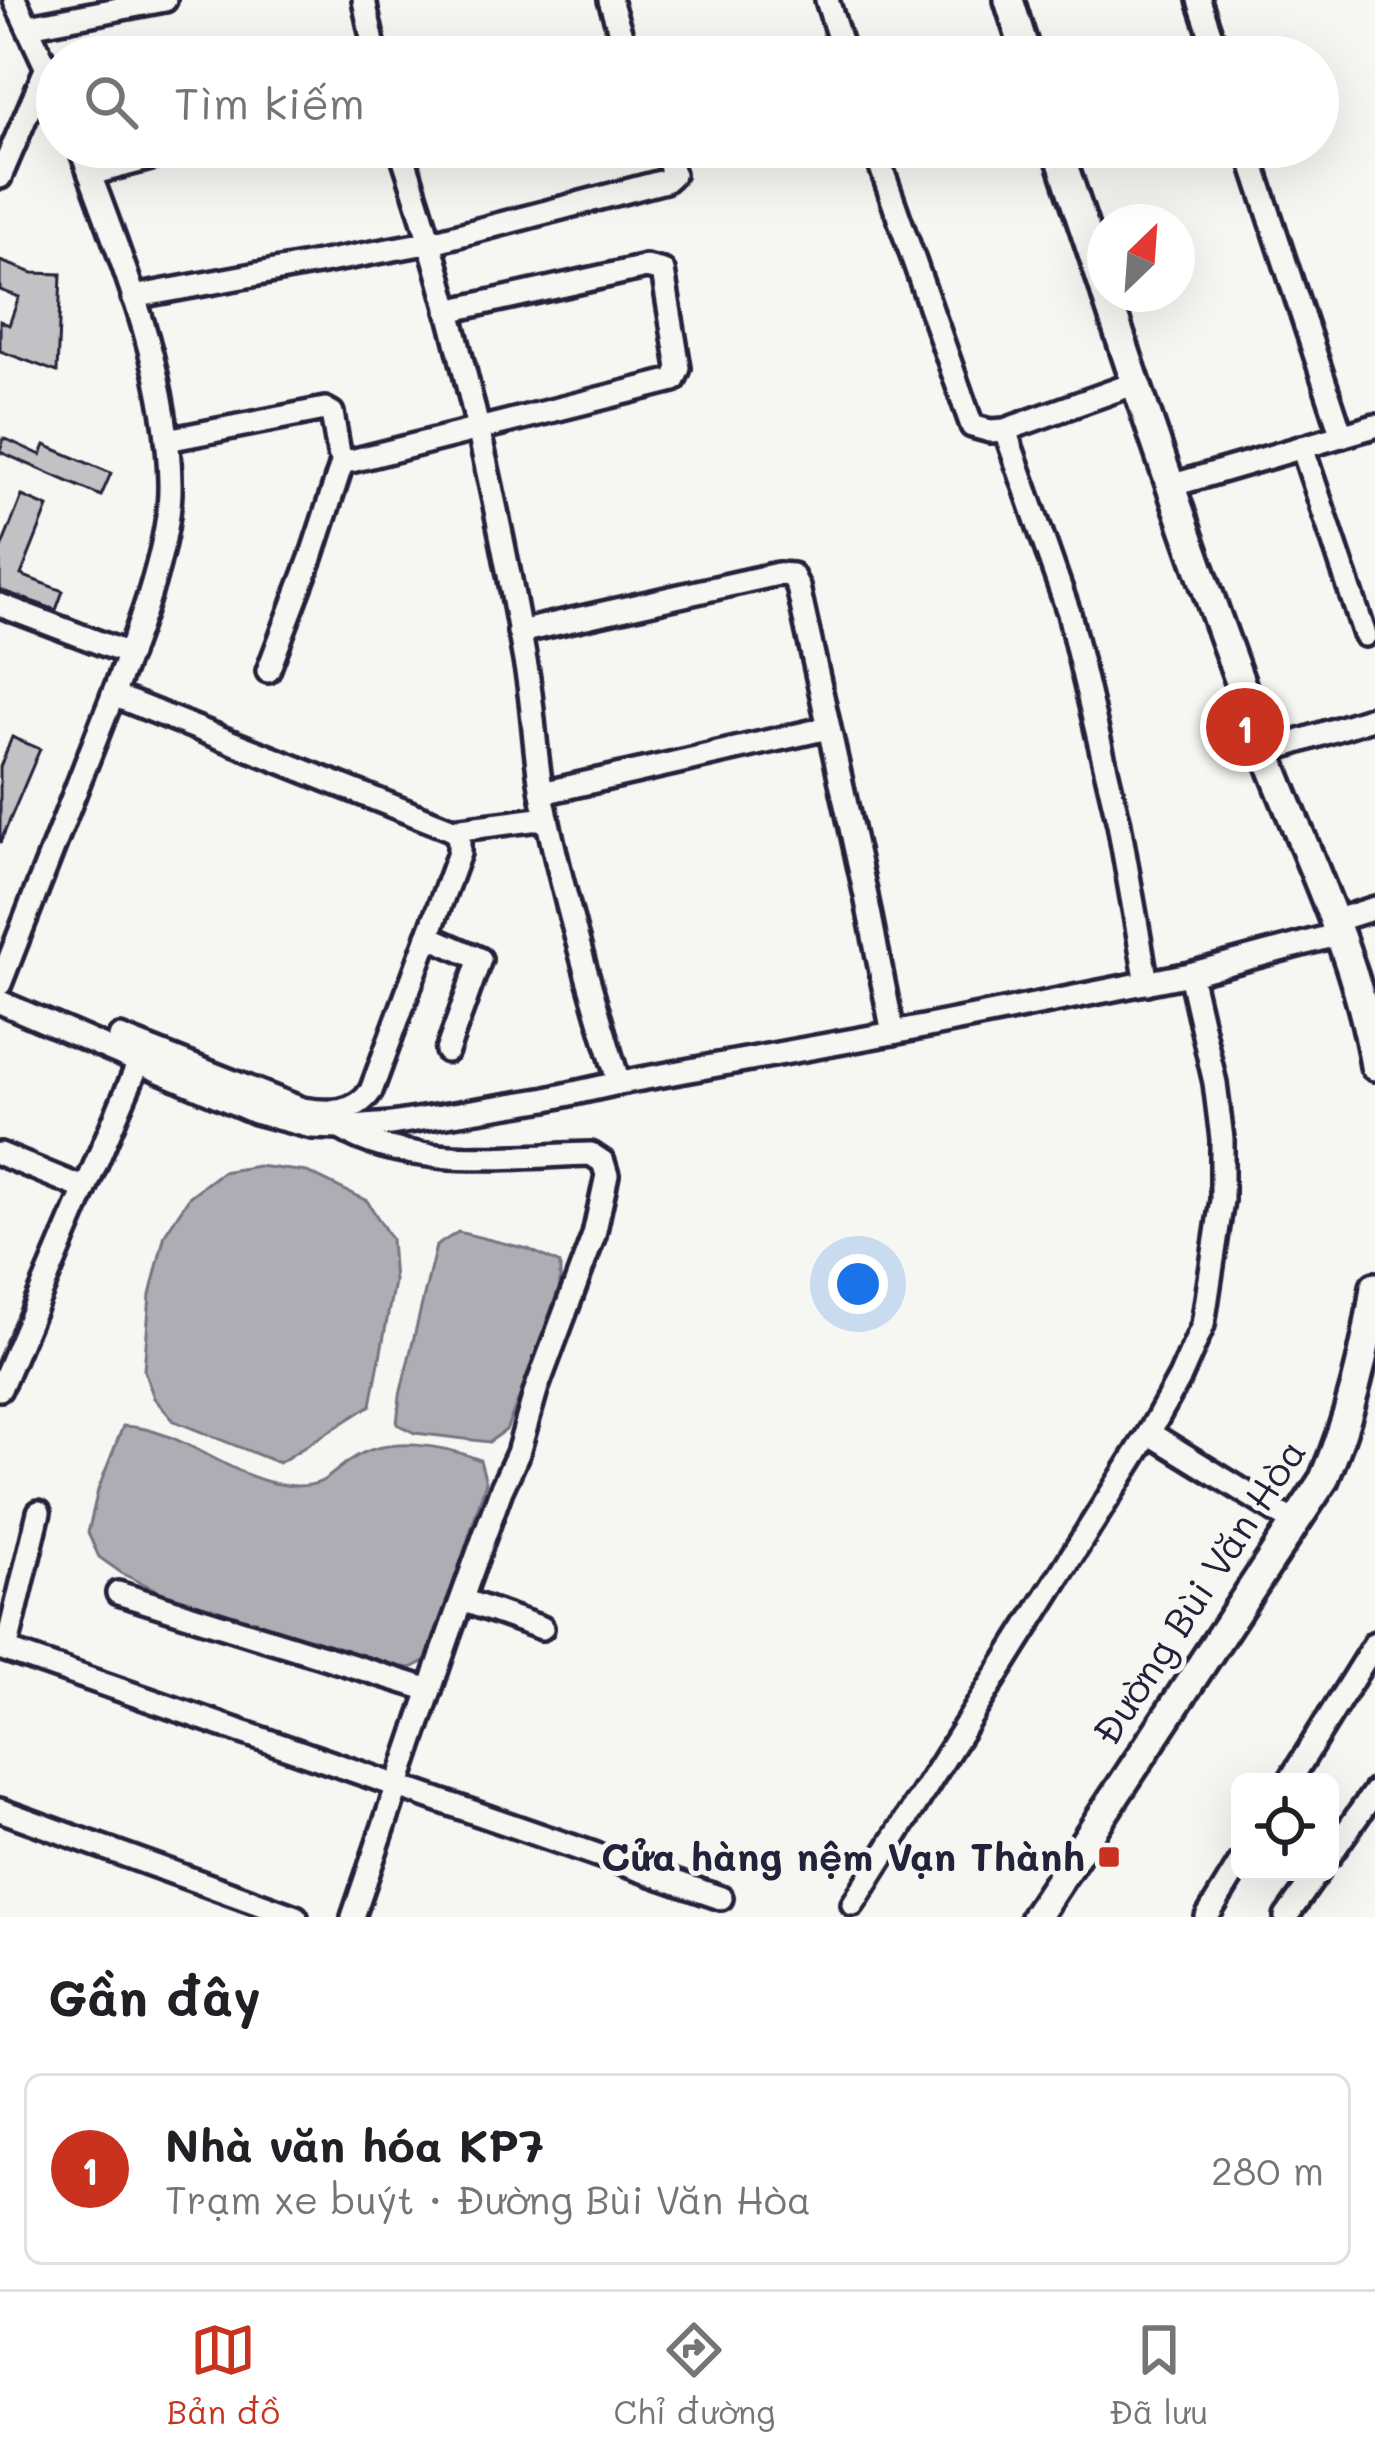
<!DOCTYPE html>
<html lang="vi">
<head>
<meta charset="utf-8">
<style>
  :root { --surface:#fff; --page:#f2f2f2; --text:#202124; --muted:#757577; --line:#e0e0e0; --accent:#c8321e }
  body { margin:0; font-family:Mali,sans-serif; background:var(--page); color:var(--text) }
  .controls { position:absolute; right:36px; bottom:36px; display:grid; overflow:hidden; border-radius:18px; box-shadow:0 12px 48px #0002 }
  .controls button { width:108px; height:108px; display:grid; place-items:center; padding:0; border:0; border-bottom:3px solid var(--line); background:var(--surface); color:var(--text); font:60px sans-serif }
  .compass { position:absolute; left:1087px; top:204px; width:108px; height:108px; border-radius:50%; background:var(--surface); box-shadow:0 12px 48px #0002; rotate:25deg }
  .you { position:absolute; left:858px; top:1284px; width:42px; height:42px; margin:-30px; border:9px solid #fff; border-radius:50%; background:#1a73e8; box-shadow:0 0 0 18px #1a73e833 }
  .badge { display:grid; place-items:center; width:78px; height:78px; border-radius:50%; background:var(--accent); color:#fff; font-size:39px; font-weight:700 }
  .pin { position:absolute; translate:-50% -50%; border:6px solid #fff; box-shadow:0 3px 12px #0006 }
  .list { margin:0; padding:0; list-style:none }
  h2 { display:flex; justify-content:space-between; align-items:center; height:156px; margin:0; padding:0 48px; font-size:51px }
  h2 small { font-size:39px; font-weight:400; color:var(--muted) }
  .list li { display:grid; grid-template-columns:78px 1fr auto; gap:36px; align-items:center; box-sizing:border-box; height:192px; margin:0 24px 24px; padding:0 24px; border:3px solid var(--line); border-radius:18px }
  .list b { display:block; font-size:45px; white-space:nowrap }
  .list p { margin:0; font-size:39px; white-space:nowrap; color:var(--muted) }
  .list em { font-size:39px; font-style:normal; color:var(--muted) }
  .icon { flex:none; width:66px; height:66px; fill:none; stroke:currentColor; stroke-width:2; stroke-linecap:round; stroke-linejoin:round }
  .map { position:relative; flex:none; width:1375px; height:1917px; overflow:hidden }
  .search { position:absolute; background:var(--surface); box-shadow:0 12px 48px #0002; left:36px; right:36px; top:36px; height:132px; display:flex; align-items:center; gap:30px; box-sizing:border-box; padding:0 42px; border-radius:66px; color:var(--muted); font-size:45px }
  .sheet { height:372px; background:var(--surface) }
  nav { display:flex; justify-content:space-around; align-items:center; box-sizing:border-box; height:168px; border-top:3px solid var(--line); background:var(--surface); font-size:33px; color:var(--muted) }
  nav a { display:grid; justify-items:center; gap:6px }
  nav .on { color:var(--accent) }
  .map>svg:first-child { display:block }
  .water { fill:#adadb3; stroke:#757583; stroke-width:3 }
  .building { fill:#c2c2c4; stroke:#22223b; stroke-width:3 }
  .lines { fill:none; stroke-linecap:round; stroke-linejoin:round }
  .minor-casing { stroke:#22223b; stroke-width:30 }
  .major-casing { stroke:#22223b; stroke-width:36 }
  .minor { stroke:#f6f6f2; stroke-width:21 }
  .major { stroke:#f6f6f2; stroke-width:27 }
  .poi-dot { fill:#c8321e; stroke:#f6f6f2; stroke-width:4.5 }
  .labels { text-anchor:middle; stroke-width:10; stroke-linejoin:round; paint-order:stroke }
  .street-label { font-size:39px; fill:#22223b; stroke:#f6f6f2 }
  .poi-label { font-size:39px; font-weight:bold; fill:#22223b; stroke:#f6f6f2; text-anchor:end }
</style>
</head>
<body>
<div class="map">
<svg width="1375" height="1917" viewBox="0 0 1375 1917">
  <rect width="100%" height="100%" fill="#f6f6f2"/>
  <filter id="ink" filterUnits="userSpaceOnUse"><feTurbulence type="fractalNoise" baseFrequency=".00833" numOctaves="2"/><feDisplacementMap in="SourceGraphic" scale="24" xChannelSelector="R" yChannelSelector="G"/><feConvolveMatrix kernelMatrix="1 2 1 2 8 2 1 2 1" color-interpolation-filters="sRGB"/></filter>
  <g filter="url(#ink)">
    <g class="water">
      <path d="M258,1166L307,1172L367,1201L391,1239L394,1282L371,1405L279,1463L174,1421L154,1398L144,1370L150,1295L165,1234L190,1196L222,1172Z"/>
      <path d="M458,1232L528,1249L560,1264V1285L532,1366L506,1430L489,1442L415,1433L397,1424L400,1395L436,1246Z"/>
      <path d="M123,1426C185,1428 235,1485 297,1486C328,1486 330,1472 354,1458C388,1436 444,1445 480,1460L486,1482L442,1621L426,1661L411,1668L379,1664L277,1629L174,1598L123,1574L99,1557L88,1533L98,1490Z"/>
    </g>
    <g class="building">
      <path d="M0,261L33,273L61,274L57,372L0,351V321L9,325L19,297L0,290Z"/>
      <path d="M4,438L41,455L45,445L111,473L101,496L0,452Z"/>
      <path d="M22,496L48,507L21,575L63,591L56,610L0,590V551Z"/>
      <path d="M12,737L40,749L0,843V767Z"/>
    </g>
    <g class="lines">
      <g class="minor-casing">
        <g id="minor">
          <path d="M15,0L57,90"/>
          <path d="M364,0L376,57"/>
          <path d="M610,0L628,57"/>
          <path d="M827,0L845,57"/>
          <path d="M1199,0L1218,57"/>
          <path d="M29,26L165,0"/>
          <path d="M400,147C457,317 496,495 527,672C534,714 535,758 543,799C563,896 590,989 619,1083"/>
          <path d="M874,147L972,426L990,431L1005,430L1136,383"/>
          <path d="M1247,147L1342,436"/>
          <path d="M90,174L193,147"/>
          <path d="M0,177L47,67"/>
          <path d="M133,297L432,242L665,181L673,174L664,147"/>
          <path d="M1005,430L1069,613L1119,824L1147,983"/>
          <path d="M167,440L325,409L332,413L339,453L343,460L351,461L674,380L679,368L663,271L646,267L448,311"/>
          <path d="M1302,447L1365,635"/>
          <path d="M1170,486L1375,426"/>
          <path d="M0,605L129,654"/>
          <path d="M519,632L778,574L792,575L798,587L866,896L893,1033"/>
          <path d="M268,671L311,558L343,460"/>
          <path d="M113,695L453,830L459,838V853L371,1091C354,1115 328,1113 302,1109L120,1037"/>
          <path d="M1266,752L1375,717"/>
          <path d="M542,793L828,728"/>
          <path d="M453,830L547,818"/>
          <path d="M1334,921L1375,908"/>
          <path d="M428,936L480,959L447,1051"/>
          <path d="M0,984C33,899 67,814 100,728C126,661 172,553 170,482C168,366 119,255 80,147"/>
          <path d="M0,1002L255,1112L312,1127L340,1128L391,1124L547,1099L619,1083L893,1033L1190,974L1339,934"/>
          <path d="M340,1128C410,1170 512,1156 591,1154L603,1162L607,1175L594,1235L536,1390L518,1453L501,1490L448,1637L353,1917"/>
          <path d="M0,1154L85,1189"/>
          <path d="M0,1389L139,1062"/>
          <path d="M1149,1433L1295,1523"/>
          <path d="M118,1593L430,1690"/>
          <path d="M462,1600L542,1628"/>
          <path d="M0,1648L721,1898"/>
          <path d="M6,1650L39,1512"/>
          <path d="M1289,1782L1375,1643"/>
          <path d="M0,1810L296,1917"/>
          <path d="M1330,1855L1375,1791"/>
          <path d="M853,1904L1149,1433L1180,1377L1203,1325L1222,1200V1139L1215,1083L1190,974"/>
          <path d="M1207,1917L1240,1863"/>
          <path d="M1286,1917L1318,1872"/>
        </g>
      </g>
      <g class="major-casing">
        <g id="major">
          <path d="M1009,0L1027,57"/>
          <path d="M1057,147L1105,290"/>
          <path d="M1106,294C1157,448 1209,602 1267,754C1306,856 1358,957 1375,1066"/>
          <path d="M1035,1917L1324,1479C1350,1417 1366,1354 1375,1287"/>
        </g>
      </g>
      <use href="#minor" class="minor"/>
      <use href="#major" class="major"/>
    </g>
  </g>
  <rect class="poi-dot" x="1097" y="1845" width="24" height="24" rx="6"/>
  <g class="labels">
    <g class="street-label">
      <text transform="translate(1199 1592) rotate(-57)" y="14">Đường Bùi Văn Hòa</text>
    </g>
    <g class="poi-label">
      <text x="1085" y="1871">Cửa hàng nệm Vạn Thành</text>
    </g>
  </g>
</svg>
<div class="controls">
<button><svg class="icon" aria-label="locate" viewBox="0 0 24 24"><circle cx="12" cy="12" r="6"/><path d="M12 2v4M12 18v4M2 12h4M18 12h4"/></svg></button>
</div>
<svg class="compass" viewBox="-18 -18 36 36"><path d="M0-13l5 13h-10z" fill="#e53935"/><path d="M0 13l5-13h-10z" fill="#757577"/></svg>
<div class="you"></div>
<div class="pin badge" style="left:1245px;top:727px">1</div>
<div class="search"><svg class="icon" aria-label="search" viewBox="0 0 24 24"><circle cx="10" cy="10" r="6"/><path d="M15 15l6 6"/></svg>Tìm kiếm</div>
</div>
<section class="sheet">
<h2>Gần đây<small></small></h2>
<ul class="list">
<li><span class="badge">1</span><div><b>Nhà văn hóa KP7</b><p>Trạm xe buýt · Đường Bùi Văn Hòa</p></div><em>280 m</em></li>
</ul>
</section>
<nav>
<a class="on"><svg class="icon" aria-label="map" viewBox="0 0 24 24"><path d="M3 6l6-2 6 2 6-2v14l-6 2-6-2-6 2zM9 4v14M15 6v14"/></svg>Bản đồ</a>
<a><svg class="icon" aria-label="directions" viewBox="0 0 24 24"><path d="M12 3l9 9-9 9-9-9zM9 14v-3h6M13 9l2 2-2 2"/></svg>Chỉ đường</a>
<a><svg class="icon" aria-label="saved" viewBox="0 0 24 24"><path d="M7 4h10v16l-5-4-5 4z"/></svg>Đã lưu</a>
</nav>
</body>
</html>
